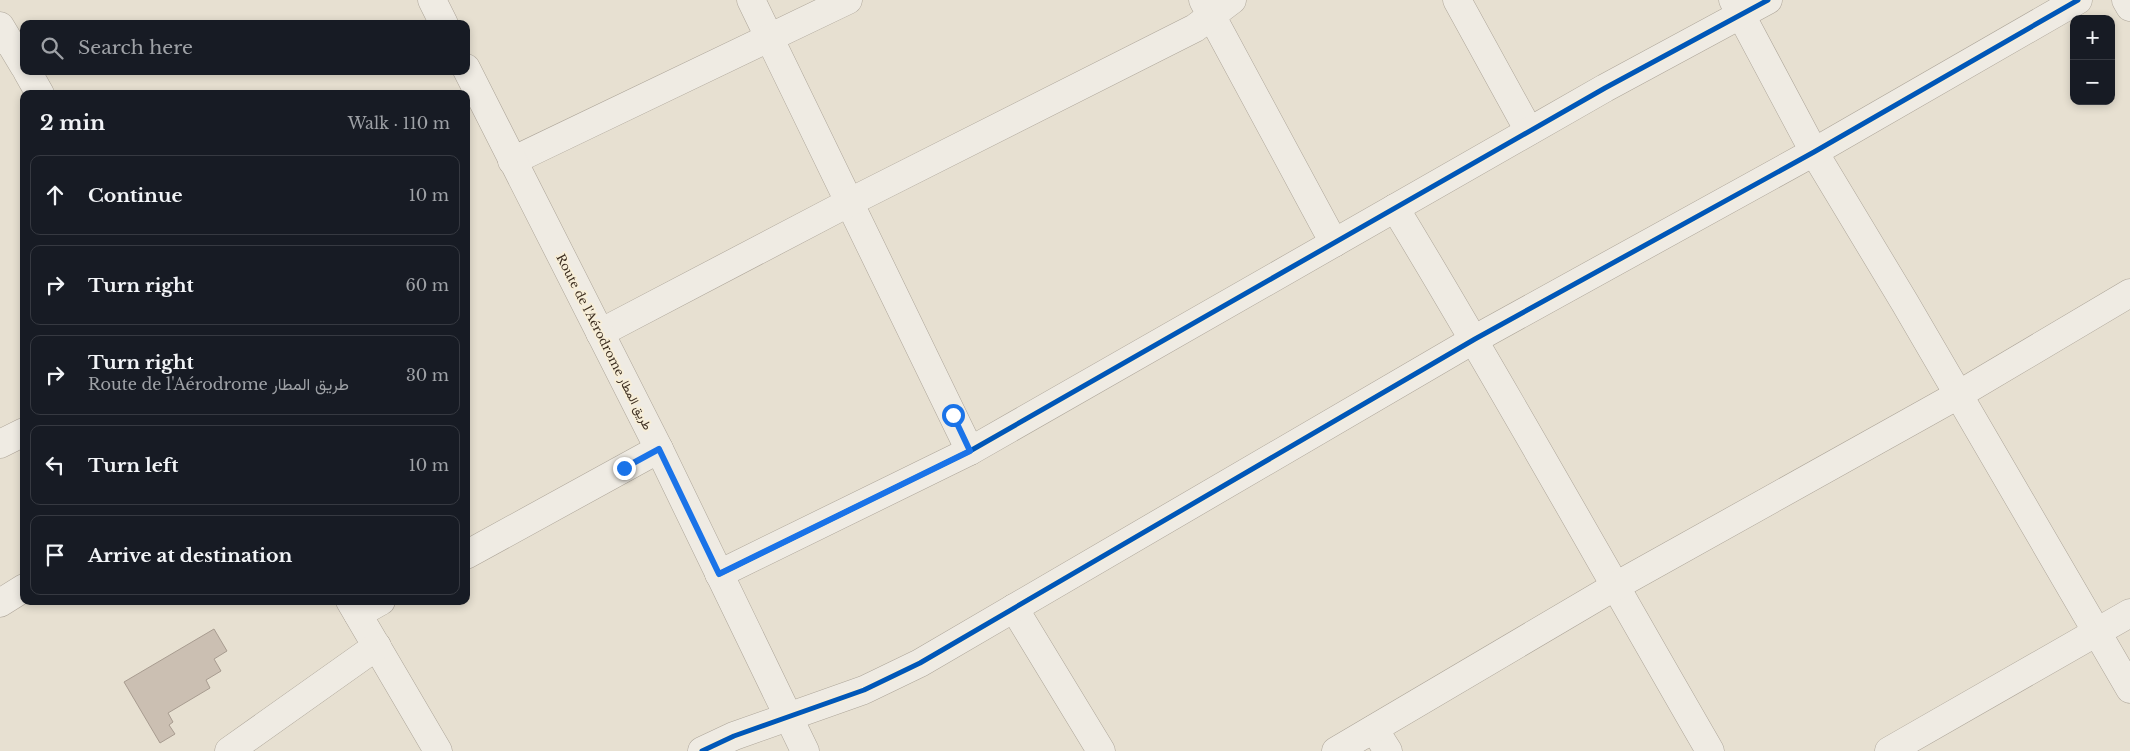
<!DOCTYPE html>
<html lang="en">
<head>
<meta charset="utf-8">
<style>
  :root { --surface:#171b24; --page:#242831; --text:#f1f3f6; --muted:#9ea1a6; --line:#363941 }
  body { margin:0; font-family:"Libre Baskerville",Vazirmatn,serif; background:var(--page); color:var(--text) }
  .controls { position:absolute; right:15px; top:15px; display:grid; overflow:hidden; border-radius:10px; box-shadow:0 2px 8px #0003 }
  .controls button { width:45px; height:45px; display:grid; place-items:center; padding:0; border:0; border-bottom:1px solid var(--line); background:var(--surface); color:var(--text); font:25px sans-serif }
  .stop { position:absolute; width:15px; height:15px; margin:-11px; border:4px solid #1a73e8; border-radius:50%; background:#fff }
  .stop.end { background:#1a73e8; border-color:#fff; box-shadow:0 1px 5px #0008 }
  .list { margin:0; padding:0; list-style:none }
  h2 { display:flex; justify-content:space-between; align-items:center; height:65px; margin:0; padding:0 20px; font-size:21px }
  h2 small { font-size:16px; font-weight:400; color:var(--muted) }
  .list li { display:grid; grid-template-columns:32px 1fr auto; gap:15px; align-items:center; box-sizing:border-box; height:80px; margin:0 10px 10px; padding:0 10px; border:1px solid var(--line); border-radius:10px }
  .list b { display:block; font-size:19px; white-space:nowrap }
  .list p { margin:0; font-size:16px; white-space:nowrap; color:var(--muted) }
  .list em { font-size:16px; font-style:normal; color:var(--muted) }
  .icon { flex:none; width:28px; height:28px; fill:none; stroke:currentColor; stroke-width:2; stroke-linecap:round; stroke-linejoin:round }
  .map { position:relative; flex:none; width:2130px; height:751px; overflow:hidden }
  .search { position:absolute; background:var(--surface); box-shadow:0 2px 8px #0003; left:20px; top:20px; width:450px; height:55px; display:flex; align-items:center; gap:12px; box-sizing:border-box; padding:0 18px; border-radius:10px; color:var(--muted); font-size:19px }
  .panel { position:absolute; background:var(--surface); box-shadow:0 2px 8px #0003; left:20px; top:90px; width:450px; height:515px; border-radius:10px }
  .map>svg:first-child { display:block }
  .building { fill:#cbbfb2; stroke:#a89c90 }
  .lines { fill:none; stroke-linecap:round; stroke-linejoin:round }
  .minor-casing { stroke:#ada599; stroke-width:29 }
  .tertiary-casing { stroke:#ada599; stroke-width:29 }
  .minor { stroke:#efebe3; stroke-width:28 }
  .tertiary { stroke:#efebe3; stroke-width:28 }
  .cycleway-casing { stroke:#f7eed8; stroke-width:8 }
  .cycleway { stroke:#0057b8; stroke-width:5 }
  .route { stroke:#1a73e8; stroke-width:6 }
  .labels { text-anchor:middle; stroke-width:4; stroke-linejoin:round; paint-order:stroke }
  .street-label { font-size:12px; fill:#3d2e20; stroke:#f7eed8 }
</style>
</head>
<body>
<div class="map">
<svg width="2130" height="751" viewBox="0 0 2130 751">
  <rect width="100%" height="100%" fill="#e7e0d1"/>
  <path class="building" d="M214,629L227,651L214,659L221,671L206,680L210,688L168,713L173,722L169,725L175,734L160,743L124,682Z"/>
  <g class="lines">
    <g class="minor-casing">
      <g id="minor">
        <path d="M751,0L970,451"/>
        <path d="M1203,0L1334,243"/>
        <path d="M1457,0L1529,131"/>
        <path d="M1733,0L1814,152L1905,303L2130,689"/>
        <path d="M2126,0L2130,7"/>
        <path d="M0,26L24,66"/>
        <path d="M27,71L40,94"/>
        <path d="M512,161L848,0"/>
        <path d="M1395,208C1504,387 1605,570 1710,751"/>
        <path d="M600,333L850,202L1195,28L1232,0"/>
        <path d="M0,444L24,432"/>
        <path d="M466,555L659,449"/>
        <path d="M719,574L970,451L1605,88L1768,0"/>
        <path d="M350,601L438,751"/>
        <path d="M0,603L24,588"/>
        <path d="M1014,608L1101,751"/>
        <path d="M358,614L381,601"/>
        <path d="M1374,729L1388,751"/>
        <path d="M229,751L377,646"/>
        <path d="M702,751L734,736L864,690L920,663L1475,339L1814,152L2078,0"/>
        <path d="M1336,751L1614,587L1958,395L2130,293"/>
        <path d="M1889,751L2130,613"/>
      </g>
    </g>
    <g class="tertiary-casing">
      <g id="tertiary">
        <path d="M432,0L444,24"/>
        <path d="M466,68L659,449L805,751"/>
      </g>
    </g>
    <use href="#minor" class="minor"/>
    <use href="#tertiary" class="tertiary"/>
    <g class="cycleway-casing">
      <g id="cycleway">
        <path d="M719,574L970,451L1605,88L1768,0"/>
        <path d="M702,751L734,736L864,690L920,663L1475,339L1814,152L2078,0"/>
      </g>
    </g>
    <use href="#cycleway" class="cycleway"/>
  </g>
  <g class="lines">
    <path class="route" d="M624,468L659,449L719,574L970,451L953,415"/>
  </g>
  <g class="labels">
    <g class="street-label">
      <text transform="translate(604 342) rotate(63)" y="4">Route de l'Aérodrome طريق المطار</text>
    </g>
  </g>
</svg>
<div class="controls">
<button>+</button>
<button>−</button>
</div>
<div class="stop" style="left:953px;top:415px"></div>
<div class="stop end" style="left:624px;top:468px"></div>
<div class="search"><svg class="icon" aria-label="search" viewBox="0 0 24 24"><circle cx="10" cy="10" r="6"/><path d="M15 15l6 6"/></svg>Search here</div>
<section class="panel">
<h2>2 min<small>Walk · 110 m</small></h2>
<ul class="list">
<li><svg class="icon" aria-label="ahead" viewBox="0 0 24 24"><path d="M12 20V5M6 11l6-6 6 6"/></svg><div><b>Continue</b></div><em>10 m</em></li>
<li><svg class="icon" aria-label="right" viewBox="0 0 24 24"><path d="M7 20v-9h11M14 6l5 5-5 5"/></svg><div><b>Turn right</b></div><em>60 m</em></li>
<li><svg class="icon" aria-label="right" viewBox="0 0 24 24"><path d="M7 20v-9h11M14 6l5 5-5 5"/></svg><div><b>Turn right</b><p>Route de l'Aérodrome طريق المطار</p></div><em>30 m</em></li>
<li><svg class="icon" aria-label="left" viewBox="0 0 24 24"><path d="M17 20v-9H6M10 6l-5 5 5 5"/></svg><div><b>Turn left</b></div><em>10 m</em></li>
<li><svg class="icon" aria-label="arrive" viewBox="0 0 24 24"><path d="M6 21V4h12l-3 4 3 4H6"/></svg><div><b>Arrive at destination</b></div></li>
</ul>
</section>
</div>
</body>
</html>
